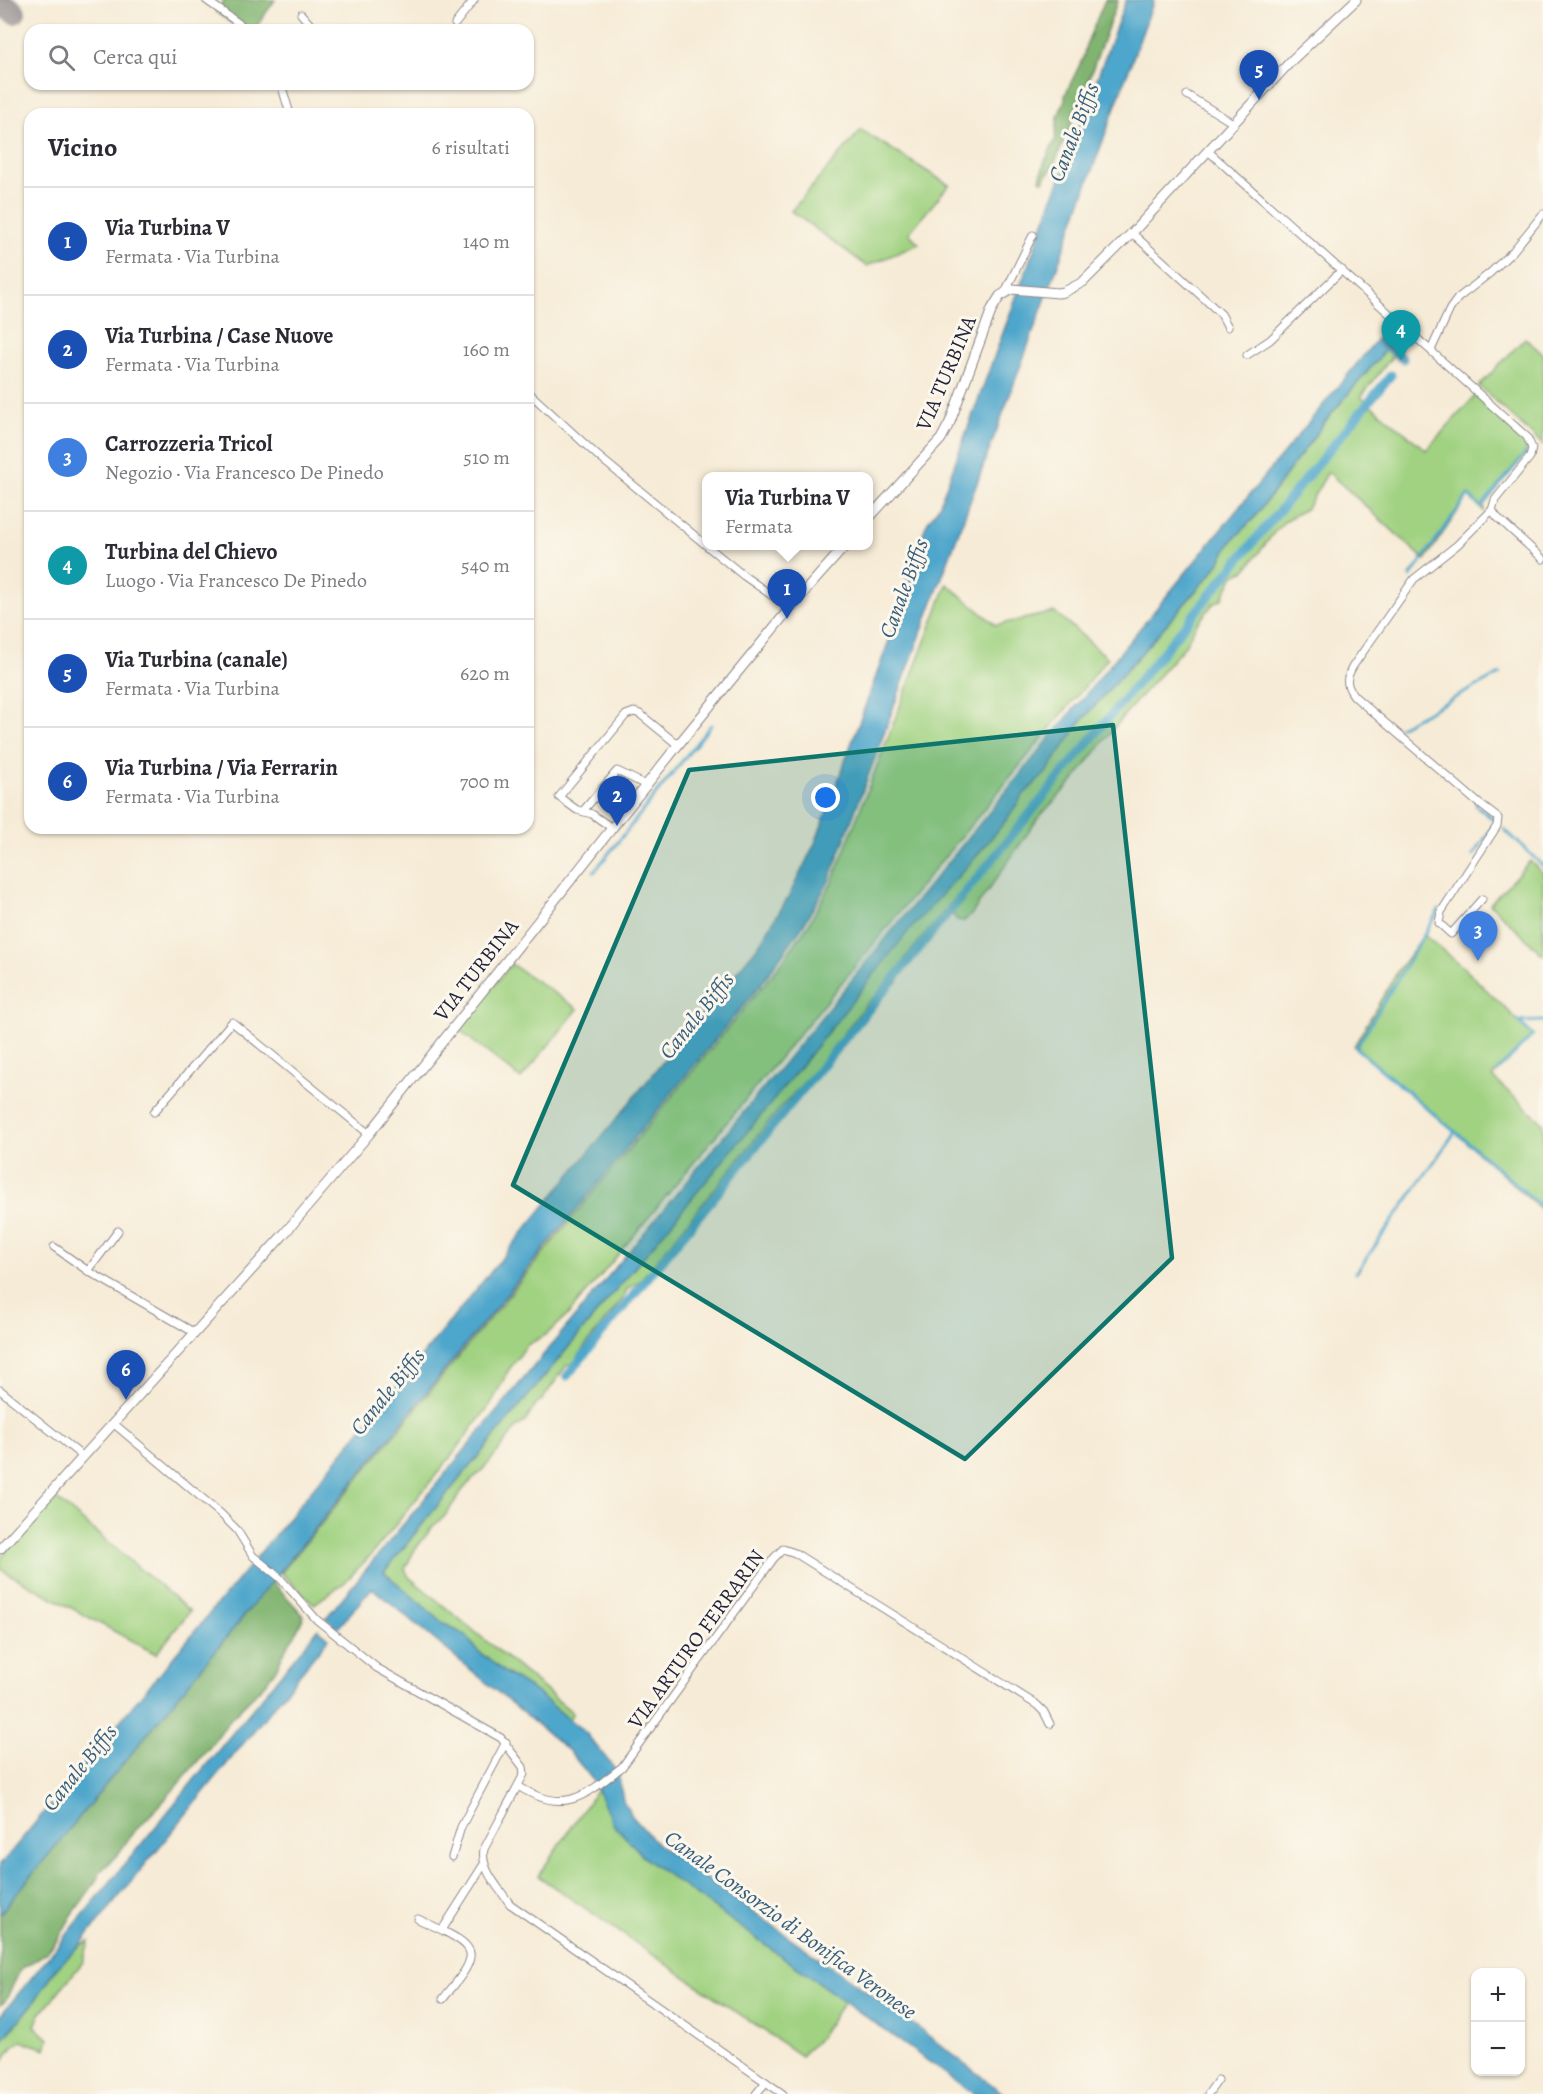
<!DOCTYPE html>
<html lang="it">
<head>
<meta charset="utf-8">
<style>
  :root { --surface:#fff; --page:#f2f2f3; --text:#2b2b33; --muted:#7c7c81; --line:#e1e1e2; --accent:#db2777 }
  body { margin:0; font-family:Alegreya,serif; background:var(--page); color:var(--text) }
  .controls { position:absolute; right:18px; bottom:18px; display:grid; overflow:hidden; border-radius:12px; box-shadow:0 2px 4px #0004 }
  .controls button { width:54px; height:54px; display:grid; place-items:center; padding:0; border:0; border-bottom:2px solid var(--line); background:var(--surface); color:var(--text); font:30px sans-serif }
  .you { position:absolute; left:826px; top:798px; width:21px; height:21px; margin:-15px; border:4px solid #fff; border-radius:50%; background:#1a73e8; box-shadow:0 0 0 9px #1a73e833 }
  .badge { display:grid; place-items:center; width:39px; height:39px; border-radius:50%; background:var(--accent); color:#fff; font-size:20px; font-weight:700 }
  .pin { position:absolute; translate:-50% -50px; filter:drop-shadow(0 2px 3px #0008) }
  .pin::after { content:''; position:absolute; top:32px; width:21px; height:18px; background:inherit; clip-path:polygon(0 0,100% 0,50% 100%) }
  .popup { position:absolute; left:702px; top:472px; width:171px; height:78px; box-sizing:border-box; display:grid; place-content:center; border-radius:12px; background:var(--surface); filter:drop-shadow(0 2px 4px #0005); font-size:20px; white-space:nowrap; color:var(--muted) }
  .popup b { font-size:22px; color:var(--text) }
  .popup::after { content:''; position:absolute; left:50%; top:100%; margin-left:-12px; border:12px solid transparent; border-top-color:var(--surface) }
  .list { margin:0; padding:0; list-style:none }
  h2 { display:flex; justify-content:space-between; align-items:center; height:78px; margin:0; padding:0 24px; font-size:26px }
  h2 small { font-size:20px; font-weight:400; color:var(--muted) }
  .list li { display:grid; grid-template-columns:39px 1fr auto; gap:18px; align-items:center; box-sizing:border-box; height:108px; padding:0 24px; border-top:2px solid var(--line) }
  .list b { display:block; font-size:22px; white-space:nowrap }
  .list p { margin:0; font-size:20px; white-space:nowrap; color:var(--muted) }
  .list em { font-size:20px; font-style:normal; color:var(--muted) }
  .icon { flex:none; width:33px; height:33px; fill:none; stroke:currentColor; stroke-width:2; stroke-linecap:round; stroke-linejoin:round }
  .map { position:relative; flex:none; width:1543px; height:2094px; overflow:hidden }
  .search { position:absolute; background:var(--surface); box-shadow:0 2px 4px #0004; left:24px; top:24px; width:510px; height:66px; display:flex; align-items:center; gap:15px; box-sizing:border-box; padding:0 21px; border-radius:18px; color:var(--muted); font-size:22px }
  .panel { position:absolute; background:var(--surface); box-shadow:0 2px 4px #0004; left:24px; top:108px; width:510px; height:726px; border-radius:18px }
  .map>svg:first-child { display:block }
  .green { fill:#a0d281; stroke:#617a5e; stroke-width:1.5 }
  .forest { fill:#80b46f; stroke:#516b55; stroke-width:1.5 }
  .water { fill:#4ea6cb; stroke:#386483; stroke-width:1.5 }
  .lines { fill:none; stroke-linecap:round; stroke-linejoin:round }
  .stream { stroke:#4ea6cb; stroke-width:3 }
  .canal { stroke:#4ea6cb; stroke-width:9 }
  .taxiway { stroke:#8c8688; stroke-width:24 }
  .minor-casing { stroke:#8c8688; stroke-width:9 }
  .tertiary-casing { stroke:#8c8688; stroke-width:11 }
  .minor { stroke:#fff; stroke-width:7 }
  .tertiary { stroke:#fff; stroke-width:9 }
  .marked { fill:#0f766e; fill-opacity:0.2; stroke:#0f766e; stroke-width:4.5; stroke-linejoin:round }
  .labels { text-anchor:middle; stroke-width:6; stroke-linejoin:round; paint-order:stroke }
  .street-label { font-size:21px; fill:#22223b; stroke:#fbf7ec }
  .water-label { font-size:22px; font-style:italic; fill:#365d7c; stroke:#fbf7ec }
</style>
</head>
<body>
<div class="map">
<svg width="1543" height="2094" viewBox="0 0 1543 2094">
  <rect width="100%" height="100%" fill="#fbf7ec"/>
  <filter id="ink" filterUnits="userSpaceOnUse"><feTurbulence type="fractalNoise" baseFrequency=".0167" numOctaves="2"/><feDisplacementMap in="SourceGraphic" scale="12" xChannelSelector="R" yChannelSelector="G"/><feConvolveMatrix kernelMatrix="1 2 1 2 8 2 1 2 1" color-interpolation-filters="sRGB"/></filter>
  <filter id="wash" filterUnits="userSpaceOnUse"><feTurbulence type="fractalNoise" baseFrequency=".008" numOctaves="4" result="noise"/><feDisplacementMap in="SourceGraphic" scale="24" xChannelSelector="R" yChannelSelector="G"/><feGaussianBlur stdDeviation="1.35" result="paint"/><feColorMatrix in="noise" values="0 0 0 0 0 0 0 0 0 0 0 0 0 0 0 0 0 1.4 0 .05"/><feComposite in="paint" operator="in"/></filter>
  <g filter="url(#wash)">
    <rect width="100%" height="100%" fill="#f6ebd6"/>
    <g class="green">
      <path d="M861,130L949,185L909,233L919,244L867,266L791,211Z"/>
      <path d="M1401,332L1407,337L1361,397L1426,450L1476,395L1525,441L1528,449L1526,453L1484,505V511L1468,496L1425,560L1328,472L1307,508L1285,521L1276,530L1248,567L1244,571L1234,575L1222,599L1213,604L1196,625L1184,647L1125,714L1074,780L1039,817L971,915L964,921L957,920L953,915L955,908C963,904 965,901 964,893L957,896L904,959L907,961L904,972L899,974L898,982C887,990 877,993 867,1003L819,1065L777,1112L639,1282L628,1288L622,1300L585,1346L574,1363L566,1366L542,1400L536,1404L526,1421L516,1428L488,1464L464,1488L444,1517L433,1526L414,1551L405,1569L409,1577L573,1713L569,1719L536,1692L504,1672L477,1650L466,1636L443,1623L384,1572L442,1500L771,1103L907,933L974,859L1007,819L1023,795L1046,773L1079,724L1216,568L1231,542L1254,518L1327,419Z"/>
      <path d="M1525,338L1543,354V445L1479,386Z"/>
      <path d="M947,584L996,625L1055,612L1108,658L603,1273L566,1317L546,1335L527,1345L508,1371L492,1402L453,1454L371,1555L344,1583L314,1604L281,1573L783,961L808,925L833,880Z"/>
      <path d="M1530,861L1543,873V955L1490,904Z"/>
      <path d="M1424,935L1464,968L1533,1035L1492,1077L1543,1123V1211L1456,1133L1354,1046L1399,969Z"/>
      <path d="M511,964L578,1009L521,1079L459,1030Z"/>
      <path d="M54,1497L190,1611L156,1654L0,1569V1558Z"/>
      <path d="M597,1790L647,1860L845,2001L817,2040L801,2056L538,1876Z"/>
      <path d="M89,1941L83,1962L40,2014L35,2026L49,2039L46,2049L21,2041L13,2047L0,2065V2043C11,2030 24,2017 33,2003C50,1980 62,1953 89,1941Z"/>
    </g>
    <g class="forest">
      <path d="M224,0H275L254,30H242L216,12Z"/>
      <path d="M1105,0H1118L1088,81L1073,115L1072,123L1053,167L1043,181L1040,180L1044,163L1055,140L1058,116L1065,100V95L1083,58L1086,45Z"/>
      <path d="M272,1581L304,1616L295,1635L287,1646L276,1669L264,1685L232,1717L209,1748L162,1803L131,1835L119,1853L102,1870L94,1884L72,1915L59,1938L46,1953L21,1969L5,2001L0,2006V1914Z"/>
    </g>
    <g class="water">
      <path d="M1126,0H1154L1051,284L829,881L803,925L764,980L0,1914V1865L260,1553L758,946L788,898L816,841L911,580L906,577L927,523L939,506Z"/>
      <path d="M1391,322L1401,332L1327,419L1254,518L1231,542L1216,568L1079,724L1046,773L1023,795L1007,819L974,859L907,933L771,1103L442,1500L384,1572L443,1623L466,1636L477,1650L504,1672L536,1692L586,1733L618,1773L623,1800L632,1816L657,1844L917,2027L1004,2094H974L647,1860L613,1824L592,1779L570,1752L372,1588L338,1628L326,1618L715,1147Z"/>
      <path d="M318,1629L329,1638L79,1946L55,1970L33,2004L0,2043V2016Z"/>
    </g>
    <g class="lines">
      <g class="stream">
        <path d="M930,445L940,432L986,305"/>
        <path d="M813,575L839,546"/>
        <path d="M1410,577L1468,495L1481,507L1526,453"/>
        <path d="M1399,727L1500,674"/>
        <path d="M1476,805L1495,821"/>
        <path d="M1504,829L1543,866"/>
        <path d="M1473,856L1493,826"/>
        <path d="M594,872L711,725"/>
        <path d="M1519,1022L1543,1021"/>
        <path d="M1497,1071L1533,1035L1519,1022"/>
        <path d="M1456,1132L1543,1208"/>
        <path d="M1356,1273L1455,1132L1356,1048L1439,910"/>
      </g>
      <g class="canal">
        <path d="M1381,345L1383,343L1403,359"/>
        <path d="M567,1376L1391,375"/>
      </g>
      <path class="taxiway" d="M0,3L14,12"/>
    </g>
  </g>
  <g filter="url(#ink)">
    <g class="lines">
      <g class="minor-casing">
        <g id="minor">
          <path d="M206,0L248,30"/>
          <path d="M301,14L315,30"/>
          <path d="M455,24L474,0"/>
          <path d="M281,84L290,114"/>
          <path d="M1187,95L1233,123"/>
          <path d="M1208,151L1527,437L1532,448L1530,457L1495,500L1492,510L1497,517L1543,559"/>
          <path d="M1132,233L1221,314L1228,327"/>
          <path d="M1005,292L1033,235"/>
          <path d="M1431,350L1450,309L1458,298L1490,273L1513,251L1543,214"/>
          <path d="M1247,355L1270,340L1342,270"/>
          <path d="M528,392L598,456L706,545"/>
          <path d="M707,546L744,576L790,608"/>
          <path d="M583,811L617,771L646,785"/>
          <path d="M612,828L592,814L577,810L559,797L626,715L634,712L640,714L678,745"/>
          <path d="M1482,899L1451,934L1439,923L1441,912L1497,826L1498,818L1477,802L1354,696C1345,684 1346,678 1353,666L1414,579L1457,545L1492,510"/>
          <path d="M154,1112L232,1022L369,1134"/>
          <path d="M54,1247L88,1271L195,1333"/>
          <path d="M88,1271L118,1231"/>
          <path d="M0,1390L82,1456"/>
          <path d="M113,1423L221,1514L237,1530L253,1556L279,1577L317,1620L377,1668L501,1738L523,1767L524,1774L484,1849C480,1869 499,1888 510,1904L783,2094"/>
          <path d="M518,1786C564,1815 584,1797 622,1767L774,1558L783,1549L795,1553L1037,1705L1044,1712L1050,1724"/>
          <path d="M452,1857L461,1827L506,1742"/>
          <path d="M418,1919L442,1930"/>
          <path d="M443,1999C451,1988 476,1963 469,1950C464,1940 450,1935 442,1930L484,1864"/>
          <path d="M756,2094L766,2082"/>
          <path d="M1208,2094L1218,2080"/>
        </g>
      </g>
      <g class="tertiary-casing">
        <g id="tertiary">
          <path d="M868,519L941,439L950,422L992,309L1000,296L1012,289L1058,293L1064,292L1083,282L1132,233L1292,60L1356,0"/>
          <path d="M0,1549L284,1234L369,1134L678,745L790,608L845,546"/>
        </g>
      </g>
      <use href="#minor" class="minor"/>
      <use href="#tertiary" class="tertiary"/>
    </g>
  </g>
  <path class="marked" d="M1113,725L1172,1258L965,1459L513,1185L689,770Z"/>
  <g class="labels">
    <g class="street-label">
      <text transform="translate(946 373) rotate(-67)" y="7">VIA TURBINA</text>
      <text transform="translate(476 970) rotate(-52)" y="7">VIA TURBINA</text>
      <text transform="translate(696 1639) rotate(-54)" y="7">VIA ARTURO FERRARIN</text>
    </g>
    <g class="water-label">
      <text transform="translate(1073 132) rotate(-69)" y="8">Canale Biffis</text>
      <text transform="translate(903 588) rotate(-70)" y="8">Canale Biffis</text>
      <text transform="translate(696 1015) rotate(-51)" y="8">Canale Biffis</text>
      <text transform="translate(387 1391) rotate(-51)" y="8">Canale Biffis</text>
      <text transform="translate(79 1767) rotate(-51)" y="8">Canale Biffis</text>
      <text transform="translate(791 1924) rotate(36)" y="8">Canale Consorzio di Bonifica Veronese</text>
    </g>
  </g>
</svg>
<div class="controls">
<button>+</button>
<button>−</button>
</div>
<div class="you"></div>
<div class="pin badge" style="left:787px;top:619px;background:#1a4fb4">1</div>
<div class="popup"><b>Via Turbina V</b>Fermata</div>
<div class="pin badge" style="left:617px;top:826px;background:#1a4fb4">2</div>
<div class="pin badge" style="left:1478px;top:961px;background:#3f7fe0">3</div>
<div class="pin badge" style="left:1401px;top:360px;background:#0f9aa8">4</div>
<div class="pin badge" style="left:1259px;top:100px;background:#1a4fb4">5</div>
<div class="pin badge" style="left:126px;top:1400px;background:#1a4fb4">6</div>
<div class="search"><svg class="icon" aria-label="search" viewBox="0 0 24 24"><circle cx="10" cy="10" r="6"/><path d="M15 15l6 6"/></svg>Cerca qui</div>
<section class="panel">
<h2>Vicino<small>6 risultati</small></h2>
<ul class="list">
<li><span class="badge" style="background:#1a4fb4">1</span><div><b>Via Turbina V</b><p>Fermata · Via Turbina</p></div><em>140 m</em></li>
<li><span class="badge" style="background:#1a4fb4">2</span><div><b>Via Turbina / Case Nuove</b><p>Fermata · Via Turbina</p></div><em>160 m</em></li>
<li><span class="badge" style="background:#3f7fe0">3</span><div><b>Carrozzeria Tricol</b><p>Negozio · Via Francesco De Pinedo</p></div><em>510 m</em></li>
<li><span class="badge" style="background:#0f9aa8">4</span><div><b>Turbina del Chievo</b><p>Luogo · Via Francesco De Pinedo</p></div><em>540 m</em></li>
<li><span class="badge" style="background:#1a4fb4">5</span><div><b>Via Turbina (canale)</b><p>Fermata · Via Turbina</p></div><em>620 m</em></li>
<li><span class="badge" style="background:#1a4fb4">6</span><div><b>Via Turbina / Via Ferrarin</b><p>Fermata · Via Turbina</p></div><em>700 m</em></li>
</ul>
</section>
</div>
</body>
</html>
